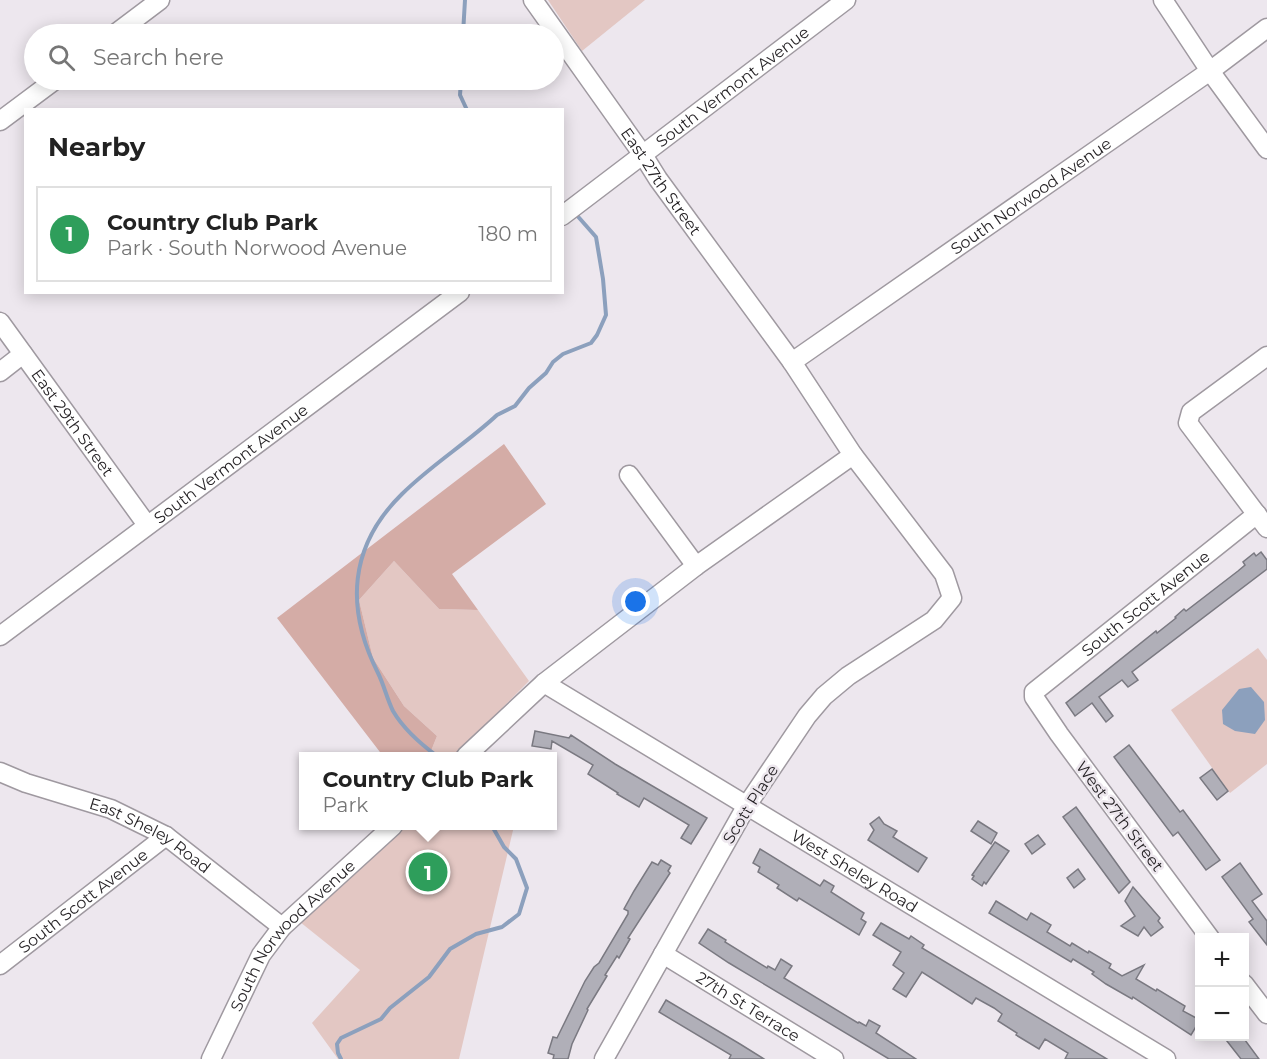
<!DOCTYPE html>
<html lang="en">
<head>
<meta charset="utf-8">
<style>
  :root { --surface:#fff; --page:#f6f6f6; --text:#222; --muted:#767676; --line:#e0e0e0; --accent:#b45309 }
  body { margin:0; font-family:Montserrat,sans-serif; background:var(--page); color:var(--text) }
  .controls { position:absolute; right:18px; bottom:18px; display:grid; overflow:hidden; border-radius:0px; box-shadow:0 3px 15px #0003 }
  .controls button { width:54px; height:54px; display:grid; place-items:center; padding:0; border:0; border-bottom:2px solid var(--line); background:var(--surface); color:var(--text); font:30px sans-serif }
  .you { position:absolute; left:636px; top:602px; width:21px; height:21px; margin:-15px; border:4px solid #fff; border-radius:50%; background:#1a73e8; box-shadow:0 0 0 9px #1a73e833 }
  .badge { display:grid; place-items:center; width:39px; height:39px; border-radius:50%; background:var(--accent); color:#fff; font-size:20px; font-weight:700 }
  .pin { position:absolute; translate:-50% -50%; border:3px solid #fff; box-shadow:0 2px 6px #0006 }
  .popup { position:absolute; left:299px; top:752px; width:258px; height:78px; box-sizing:border-box; display:grid; place-content:center; border-radius:0px; background:var(--surface); filter:drop-shadow(0 2px 4px #0005); font-size:20px; white-space:nowrap; color:var(--muted) }
  .popup b { font-size:22px; color:var(--text) }
  .popup::after { content:''; position:absolute; left:50%; top:100%; margin-left:-12px; border:12px solid transparent; border-top-color:var(--surface) }
  .list { margin:0; padding:0; list-style:none }
  h2 { display:flex; justify-content:space-between; align-items:center; height:78px; margin:0; padding:0 24px; font-size:26px }
  h2 small { font-size:20px; font-weight:400; color:var(--muted) }
  .list li { display:grid; grid-template-columns:39px 1fr auto; gap:18px; align-items:center; box-sizing:border-box; height:96px; margin:0 12px 12px; padding:0 12px; border:2px solid var(--line); border-radius:0px }
  .list b { display:block; font-size:22px; white-space:nowrap }
  .list p { margin:0; font-size:20px; white-space:nowrap; color:var(--muted) }
  .list em { font-size:20px; font-style:normal; color:var(--muted) }
  .icon { flex:none; width:33px; height:33px; fill:none; stroke:currentColor; stroke-width:2; stroke-linecap:round; stroke-linejoin:round }
  .map { position:relative; flex:none; width:1267px; height:1059px; overflow:hidden }
  .search { position:absolute; background:var(--surface); box-shadow:0 3px 15px #0003; left:24px; top:24px; width:540px; height:66px; display:flex; align-items:center; gap:15px; box-sizing:border-box; padding:0 21px; border-radius:33px; color:var(--muted); font-size:22px }
  .panel { position:absolute; background:var(--surface); box-shadow:0 3px 15px #0003; left:24px; top:108px; width:540px; height:186px; border-radius:0px }
  .map>svg:first-child { display:block }
  .green { fill:#e3c7c3 }
  .forest { fill:#d4aca6 }
  .water { fill:#8ca0bd }
  .lines { fill:none; stroke-linecap:round; stroke-linejoin:round }
  .stream { stroke:#8ca0bd; stroke-width:4 }
  .building { fill:#b0afb8; stroke:#7a7981; stroke-width:1.5 }
  .minor-casing { stroke:#9f99a0; stroke-width:21 }
  .minor { stroke:#fff; stroke-width:18 }
  .labels { text-anchor:middle; stroke-width:5; stroke-linejoin:round; paint-order:stroke }
  .street-label { font-size:16px; fill:#272427; stroke:#ede7ee }
</style>
</head>
<body>
<div class="map">
<svg width="1267" height="1059" viewBox="0 0 1267 1059">
  <rect width="100%" height="100%" fill="#ede7ee"/>
  <g class="green">
    <path d="M548,0H645L582,51Z"/>
    <path d="M394,561L439,609L478,610L529,681L455,756H429L437,736L404,706L373,658L359,600Z"/>
    <path d="M1258,648L1267,660V764L1230,793L1171,710Z"/>
    <path d="M403,826H514L459,1059H338L312,1023L360,970L300,922Z"/>
  </g>
  <path class="forest" d="M504,444L546,504L452,574L478,610L439,609L394,561L359,600L373,658L404,706L437,736L429,756H383L277,618Z"/>
  <path class="water" d="M1251,687L1264,702L1265,720L1255,734L1235,731L1223,724L1222,710L1239,689Z"/>
  <g class="lines">
    <g class="stream">
      <path d="M463,34L465,0"/>
      <path d="M461,80L460,95L467,110"/>
      <path d="M437,756C422,745 403,728 393,711C387,699 384,685 378,673C345,608 349,546 402,494C431,465 467,443 497,415L515,406L529,388L546,373L553,362L563,354L591,343L597,335L606,315L603,279L596,237L574,212"/>
      <path d="M341,1059L338,1053L337,1044L341,1038L381,1019L390,1008L429,977L450,949L476,934L502,927L519,914L527,888L516,859L504,847L492,826"/>
    </g>
  </g>
  <g class="building">
    <path d="M1261,552L1267,560V569L1132,672L1138,680L1128,687L1122,680L1099,697L1113,716L1106,722L1092,703L1075,716L1066,703L1156,631L1157,633L1176,618L1175,617L1184,609L1186,611L1238,571L1245,565L1243,562L1254,553L1256,556Z"/>
    <path d="M535,731L569,738L571,735L615,764L707,818L691,844L681,838L689,825L644,798L639,807L617,794L618,793L588,774L593,765L552,741L551,749L532,746Z"/>
    <path d="M1129,745L1180,812L1183,810L1220,860L1206,870L1178,832L1173,836L1114,757Z"/>
    <path d="M1212,769L1228,791L1217,800L1200,778Z"/>
    <path d="M1076,807L1130,882L1119,893L1063,817Z"/>
    <path d="M879,817L884,824L897,831L893,837L927,858L918,872L868,840L874,830L870,824Z"/>
    <path d="M978,821L997,833L991,844L971,831Z"/>
    <path d="M1038,835L1045,844L1032,854L1025,844Z"/>
    <path d="M995,842L1009,851L986,884L984,882L982,886L972,879L974,876L972,875Z"/>
    <path d="M760,849L820,886L824,880L834,886L831,892L864,913L861,919L866,922L859,935L799,898L797,901L777,888L779,885L758,872L760,867L753,863Z"/>
    <path d="M661,860L671,866L668,871L670,873L628,938L630,939L619,958L617,956L605,975L607,976L587,1009L588,1010L572,1044L568,1059H553L554,1055L548,1053L553,1037L557,1038L585,981L594,967L599,963L628,914V911L624,909L634,891L652,862L658,865Z"/>
    <path d="M1240,863L1262,894L1252,901L1267,921V945L1249,922L1253,919L1222,877Z"/>
    <path d="M1078,869L1085,879L1074,888L1067,878Z"/>
    <path d="M1133,887L1160,918L1158,921L1163,927L1151,936L1144,927L1138,936L1121,926L1135,916L1125,901Z"/>
    <path d="M996,901L1027,920L1031,913L1051,925L1047,932L1070,946L1072,943L1088,953L1089,951L1111,964L1109,968L1122,976L1144,965L1136,979L1156,991L1157,989L1185,1006L1183,1011L1200,1020L1191,1035L1133,997L1132,999L1106,984L1092,974L1094,972L1073,959L1071,962L989,913Z"/>
    <path d="M881,923L909,939L911,936L924,945L922,948L1107,1059H1065L1068,1053L1045,1039L1039,1049L1016,1035L1017,1033L998,1021L1002,1014L994,1008L976,998L972,1004L922,972L906,997L893,989L904,973L893,965L901,952L873,935Z"/>
    <path d="M708,929L726,940L725,942L767,968L768,966L775,970L781,959L792,966L784,978L858,1023L859,1022L866,1026L869,1020L880,1026L876,1033L916,1059H889L729,963L699,943Z"/>
    <path d="M666,1000L740,1044L764,1059H729L731,1055L659,1012Z"/>
    <path d="M1223,1036H1242L1259,1059H1241Z"/>
  </g>
  <g class="lines">
    <g class="minor-casing">
      <g id="minor">
        <path id="s1" d="M533,0L643,155L658,179L792,362L853,455L944,574L952,598L934,620L848,676L824,696L807,716L747,805L604,1059"/>
        <path d="M1163,0L1210,71L1267,149"/>
        <path d="M115,34L160,0"/>
        <path d="M0,121L55,80"/>
        <path id="s2" d="M562,216L846,0"/>
        <path id="s3" d="M0,322L147,525"/>
        <path d="M1267,356L1191,412L1188,423L1267,528"/>
        <path id="s4" d="M792,362L1210,71L1267,28"/>
        <path d="M0,372L23,354"/>
        <path d="M629,475L696,566"/>
        <path id="s5" d="M0,636L460,292"/>
        <path id="s6" d="M544,683L1166,1059"/>
        <path d="M466,756L544,683L696,566L853,455"/>
        <path id="s7" d="M0,772L26,783L111,809L166,836L282,927"/>
        <path id="s8" d="M1210,938L1059,734L1034,697V692L1257,514"/>
        <path id="s9" d="M663,954L834,1059"/>
        <path id="s10" d="M0,965L166,836"/>
        <path d="M1244,984L1267,1014"/>
        <path id="s11" d="M211,1059L261,955L282,927L393,826"/>
      </g>
    </g>
    <use href="#minor" class="minor"/>
  </g>
  <g class="labels">
    <g class="street-label">
      <text dy="6" stroke="none"><textPath href="#s2" startOffset="214">South Vermont Avenue</textPath></text>
      <text dy="6" stroke="none"><textPath href="#s1" startOffset="222">East 27th Street</textPath></text>
      <text dy="6" stroke="none"><textPath href="#s4" startOffset="291">South Norwood Avenue</textPath></text>
      <text dy="6" stroke="none"><textPath href="#s3" startOffset="124">East 29th Street</textPath></text>
      <text dy="6" stroke="none"><textPath href="#s5" startOffset="288">South Vermont Avenue</textPath></text>
      <text dy="6" stroke="none"><textPath href="#s8" startOffset="446">South Scott Avenue</textPath></text>
      <text transform="translate(750 804) rotate(-58)" y="6">Scott Place</text>
      <text transform="translate(1120 816) rotate(53)" y="6">West 27th Street</text>
      <text dy="6" stroke="none"><textPath href="#s7" startOffset="164">East Sheley Road</textPath></text>
      <text dy="6" stroke="none"><textPath href="#s6" startOffset="363">West Sheley Road</textPath></text>
      <text dy="6" stroke="none"><textPath href="#s10" startOffset="105">South Scott Avenue</textPath></text>
      <text dy="6" stroke="none"><textPath href="#s11" startOffset="150">South Norwood Avenue</textPath></text>
      <text dy="6" stroke="none"><textPath href="#s9" startOffset="100">27th St Terrace</textPath></text>
    </g>
  </g>
</svg>
<div class="controls">
<button>+</button>
<button>−</button>
</div>
<div class="you"></div>
<div class="pin badge" style="left:428px;top:872px;background:#2e9e5b">1</div>
<div class="popup"><b>Country Club Park</b>Park</div>
<div class="search"><svg class="icon" aria-label="search" viewBox="0 0 24 24"><circle cx="10" cy="10" r="6"/><path d="M15 15l6 6"/></svg>Search here</div>
<section class="panel">
<h2>Nearby<small></small></h2>
<ul class="list">
<li><span class="badge" style="background:#2e9e5b">1</span><div><b>Country Club Park</b><p>Park · South Norwood Avenue</p></div><em>180 m</em></li>
</ul>
</section>
</div>
</body>
</html>
